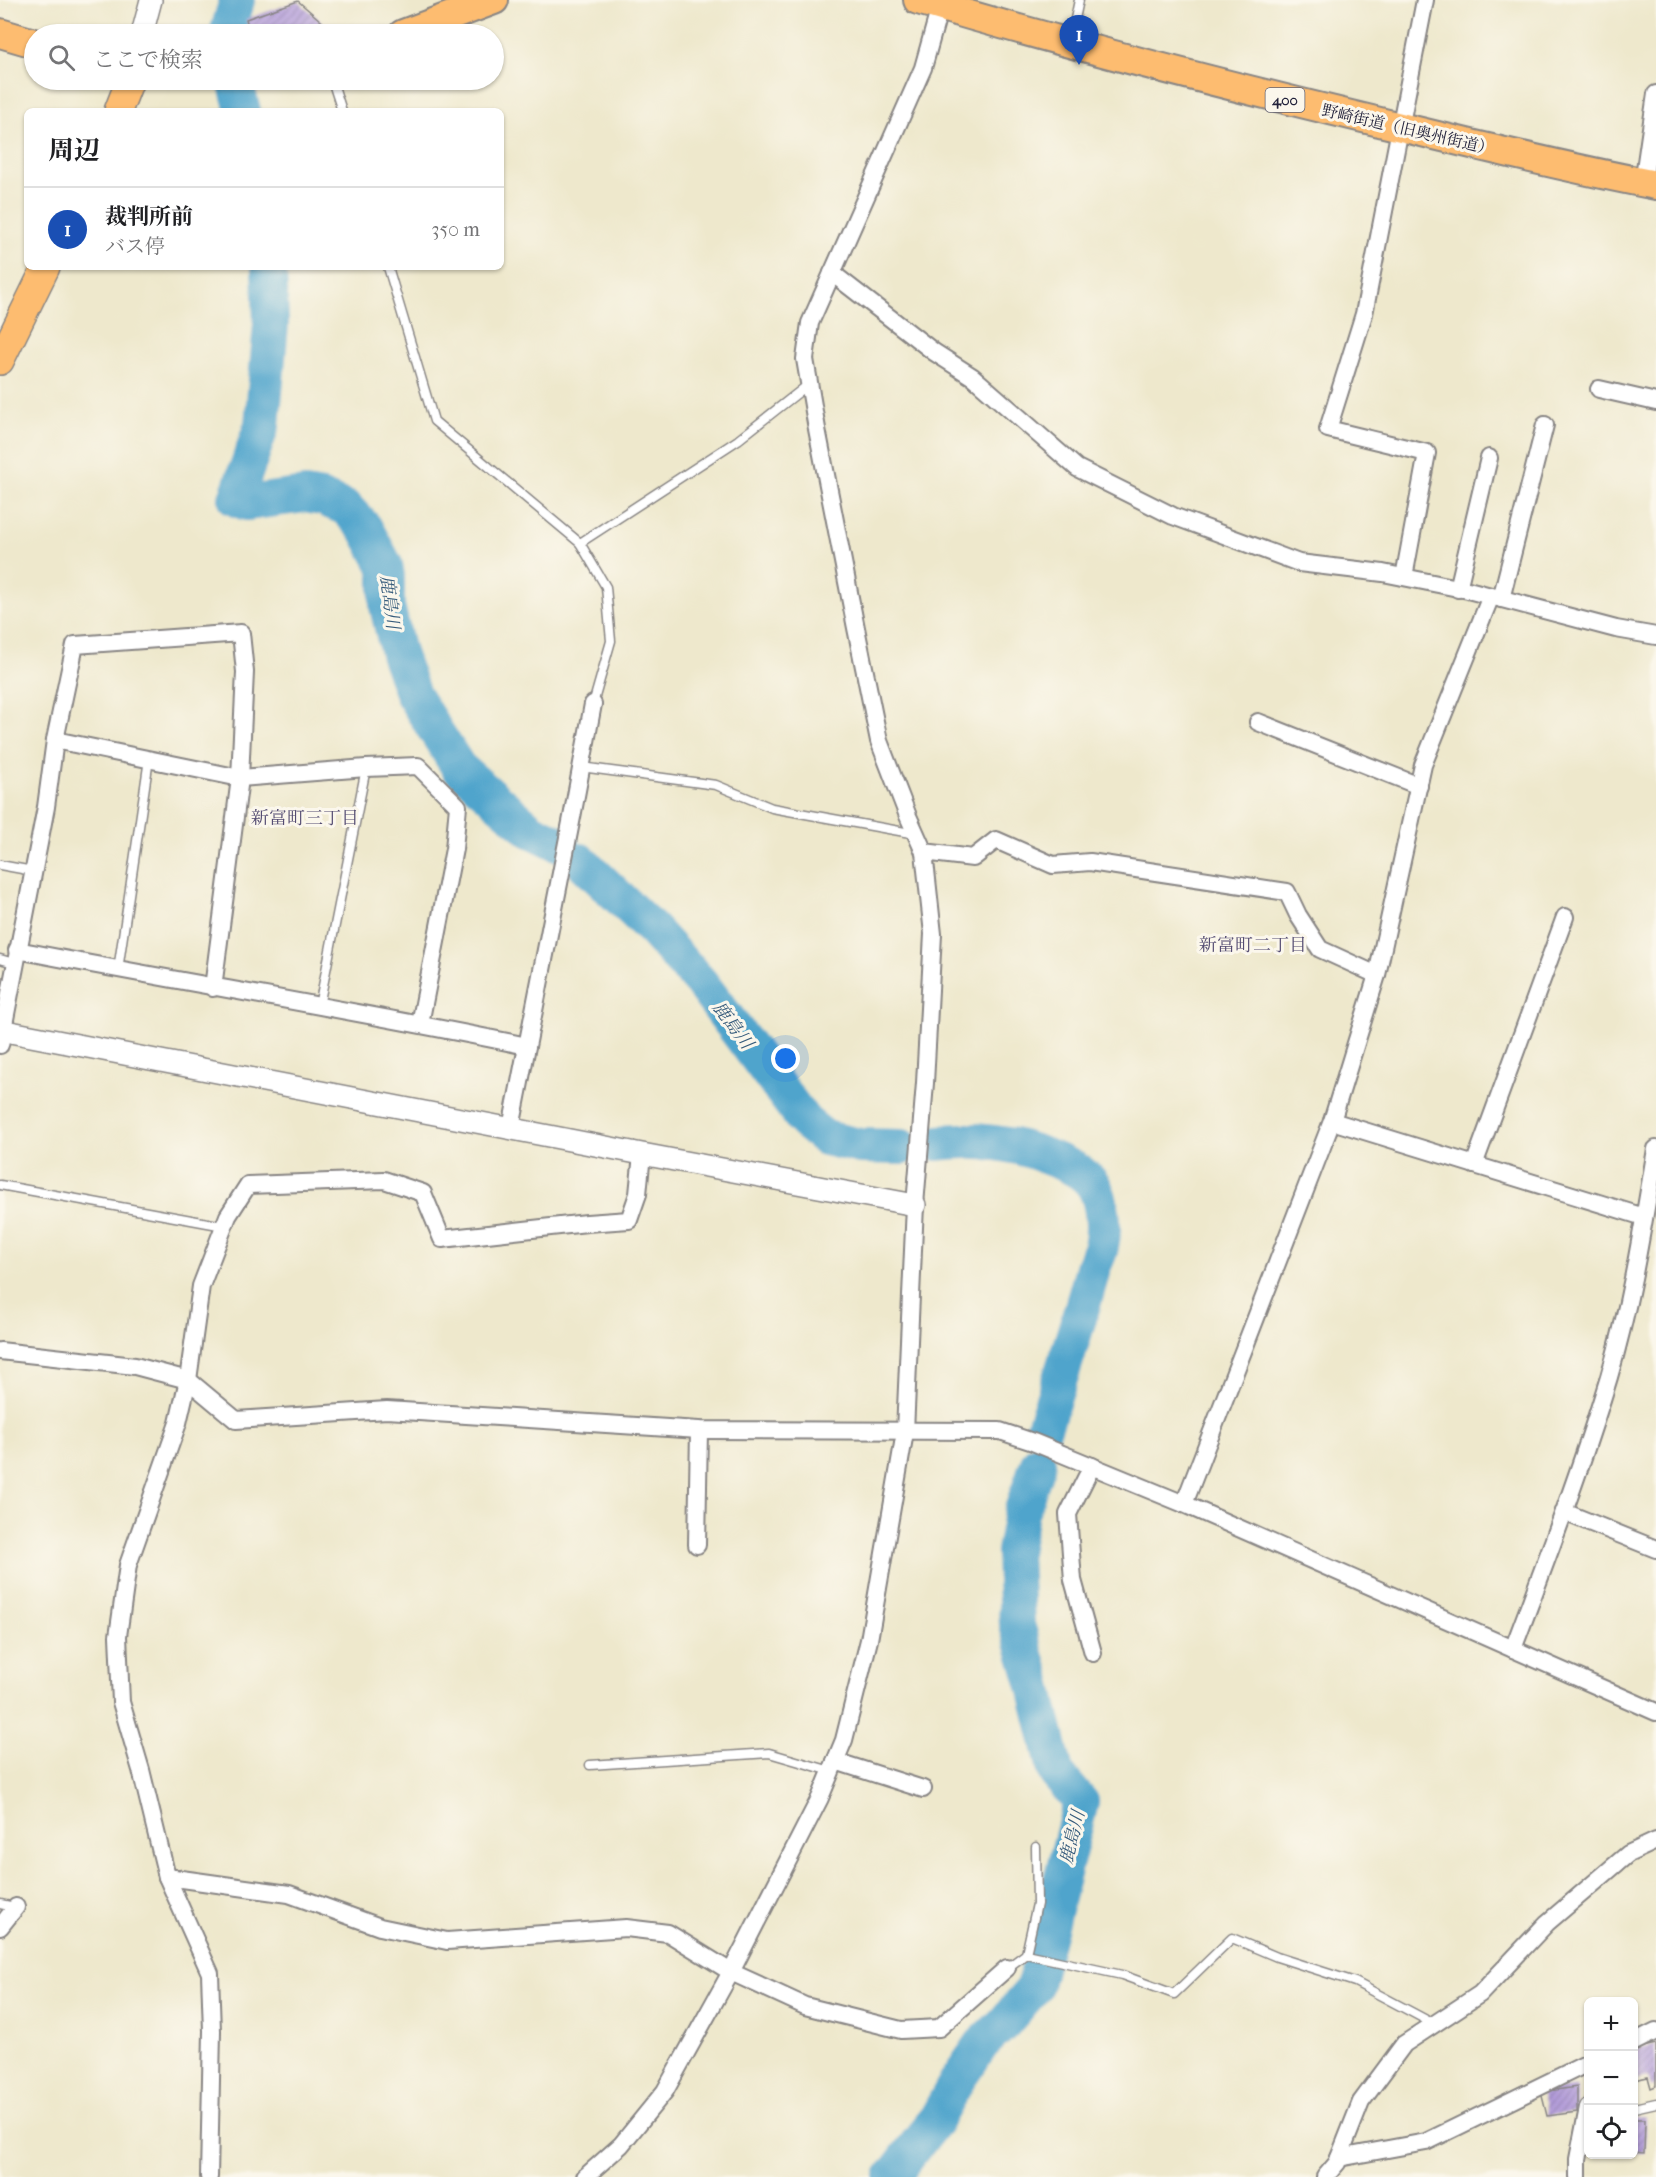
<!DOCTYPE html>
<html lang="ja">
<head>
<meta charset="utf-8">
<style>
  :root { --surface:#fff; --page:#f2f2f2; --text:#202124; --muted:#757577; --line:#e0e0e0; --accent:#111827 }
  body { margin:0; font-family:"IM FELL French Canon","Noto Serif JP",serif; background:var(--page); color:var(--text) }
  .controls { position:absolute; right:18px; bottom:18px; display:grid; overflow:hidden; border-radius:9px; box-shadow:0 2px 4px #0004 }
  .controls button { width:54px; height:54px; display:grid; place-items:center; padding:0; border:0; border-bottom:2px solid var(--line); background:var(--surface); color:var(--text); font:30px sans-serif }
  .you { position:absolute; left:786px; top:1059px; width:21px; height:21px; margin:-15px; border:4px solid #fff; border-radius:50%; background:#1a73e8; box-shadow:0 0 0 9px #1a73e833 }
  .badge { display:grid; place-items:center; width:39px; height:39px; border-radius:50%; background:var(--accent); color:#fff; font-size:20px; font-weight:700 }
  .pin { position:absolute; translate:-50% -50px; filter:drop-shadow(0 2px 3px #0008) }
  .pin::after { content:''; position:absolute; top:32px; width:21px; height:18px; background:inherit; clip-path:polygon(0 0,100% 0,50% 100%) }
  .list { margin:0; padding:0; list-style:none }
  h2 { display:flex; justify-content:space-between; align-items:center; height:78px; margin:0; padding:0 24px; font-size:26px }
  h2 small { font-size:20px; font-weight:400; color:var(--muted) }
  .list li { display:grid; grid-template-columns:39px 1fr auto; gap:18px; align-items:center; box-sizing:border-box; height:84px; padding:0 24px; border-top:2px solid var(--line) }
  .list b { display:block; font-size:22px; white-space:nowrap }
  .list p { margin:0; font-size:20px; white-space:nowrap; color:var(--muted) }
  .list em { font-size:20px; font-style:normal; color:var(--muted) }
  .icon { flex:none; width:33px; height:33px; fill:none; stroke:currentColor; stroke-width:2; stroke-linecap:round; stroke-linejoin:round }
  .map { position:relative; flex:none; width:1656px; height:2177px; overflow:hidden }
  .search { position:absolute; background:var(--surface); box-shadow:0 2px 4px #0004; left:24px; top:24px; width:480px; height:66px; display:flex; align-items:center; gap:15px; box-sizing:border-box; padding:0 21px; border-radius:33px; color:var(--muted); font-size:22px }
  .panel { position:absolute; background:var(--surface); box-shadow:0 2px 4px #0004; left:24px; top:108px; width:480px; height:162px; border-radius:9px }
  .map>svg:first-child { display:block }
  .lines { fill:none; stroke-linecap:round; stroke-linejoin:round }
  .river { stroke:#50a4cc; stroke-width:36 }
  .building { fill:url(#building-hatch) }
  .service-casing { stroke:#888584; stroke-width:11 }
  .minor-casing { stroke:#888584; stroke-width:20 }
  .tertiary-casing { stroke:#888584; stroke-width:24 }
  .primary-casing { stroke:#888584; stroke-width:30 }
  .trunk-casing { stroke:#888584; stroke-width:32 }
  .service { stroke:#fff; stroke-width:8 }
  .minor { stroke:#fff; stroke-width:16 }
  .tertiary { stroke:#fff; stroke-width:21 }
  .primary { stroke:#fdbc6f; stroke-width:27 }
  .trunk { stroke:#fdbc6f; stroke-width:28 }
  .labels { text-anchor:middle; stroke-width:6; stroke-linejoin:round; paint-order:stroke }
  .shield { fill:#fbf7ec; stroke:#636270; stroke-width:1.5 }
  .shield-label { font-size:15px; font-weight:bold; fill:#22223b }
  .street-label { font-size:16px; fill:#22223b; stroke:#fbf7ec }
  .water-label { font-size:18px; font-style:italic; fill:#375c7c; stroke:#fbf7ec }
  .neighbourhood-label { font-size:18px; fill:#544c72; stroke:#fbf7ec }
</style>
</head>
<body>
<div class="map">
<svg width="1656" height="2177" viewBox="0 0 1656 2177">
  <defs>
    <pattern id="building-hatch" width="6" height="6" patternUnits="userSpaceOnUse" patternTransform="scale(1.5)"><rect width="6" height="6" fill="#b19ad9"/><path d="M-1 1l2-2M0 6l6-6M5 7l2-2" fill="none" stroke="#907db1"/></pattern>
  </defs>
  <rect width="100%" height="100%" fill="#fbf7ec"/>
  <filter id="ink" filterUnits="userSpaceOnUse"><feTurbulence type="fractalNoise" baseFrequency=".0167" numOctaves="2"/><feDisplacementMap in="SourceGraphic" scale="12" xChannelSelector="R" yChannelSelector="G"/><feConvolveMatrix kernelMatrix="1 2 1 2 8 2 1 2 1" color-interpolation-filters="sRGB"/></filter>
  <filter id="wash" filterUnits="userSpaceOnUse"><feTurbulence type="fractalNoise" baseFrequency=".008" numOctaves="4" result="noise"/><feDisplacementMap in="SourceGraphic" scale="24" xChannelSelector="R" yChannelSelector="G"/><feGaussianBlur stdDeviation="1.35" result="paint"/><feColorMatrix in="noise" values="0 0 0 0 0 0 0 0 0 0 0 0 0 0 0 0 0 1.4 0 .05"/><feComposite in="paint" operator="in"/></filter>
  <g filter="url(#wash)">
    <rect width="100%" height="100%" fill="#eee8cc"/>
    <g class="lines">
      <g class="river">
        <path d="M227,34L237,0"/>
        <path d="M235,80L243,111"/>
        <path d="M269,267L271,324L262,425L236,499L247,503L305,495L322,498L346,508L365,528L385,565L387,576V606L398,653L413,695L459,768L531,830L562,845"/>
        <path d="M581,861L653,930L701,983L805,1122L825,1138L860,1146L902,1147"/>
        <path d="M938,1143C974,1138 1017,1143 1050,1158C1067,1165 1085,1171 1095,1188C1103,1204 1105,1229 1101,1246C1100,1254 1095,1261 1093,1268C1079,1323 1061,1376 1043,1430"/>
        <path d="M892,2177L936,2119L958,2079L982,2044L1004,2023L1034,1988L1081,1802L1056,1773L1034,1682L1017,1625L1014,1552L1021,1513L1038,1463"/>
      </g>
    </g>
    <g id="blocks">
      <g class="building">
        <path d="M298,1L336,34H250L246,19Z"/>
        <path d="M1656,2044V2086L1651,2088L1648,2077L1634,2080V2049Z"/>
        <path d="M1577,2087V2112L1547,2116L1541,2092Z"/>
        <path d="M1634,2119H1645L1644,2153L1634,2152Z"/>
      </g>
    </g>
  </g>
  <g filter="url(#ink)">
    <use href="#blocks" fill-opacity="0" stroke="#888584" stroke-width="1.5"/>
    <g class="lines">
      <g class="service-casing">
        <g id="service">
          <path d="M1071,38L1079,0"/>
          <path d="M332,80L342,111"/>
          <path d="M388,267L434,421L580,543L606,587L611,641L593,704"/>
          <path d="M580,543L738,440L809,384"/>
          <path d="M581,767L716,785L772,808L916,834"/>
          <path d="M0,865L33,871"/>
          <path d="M0,959L14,963"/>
          <path d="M118,970L149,759"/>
          <path d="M319,1006L366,768"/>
          <path d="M0,1185L224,1226"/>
          <path d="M590,1765L769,1753L831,1771"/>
          <path d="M0,1904L15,1907"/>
          <path d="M1026,1954L1122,1975L1174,1994L1232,1938L1277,1957L1355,1982L1434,2024"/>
          <path d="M1007,1968L1026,1954L1037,1904L1036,1847"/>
          <path d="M1634,2108L1656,2103"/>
        </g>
      </g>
      <g class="minor-casing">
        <g id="minor">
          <path d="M1643,183L1656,94"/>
          <path d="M832,273L934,352L973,377L1077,468L1173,516L1299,563L1383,573L1468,590L1616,629L1656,636"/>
          <path d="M1599,389L1656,402"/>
          <path d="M1404,577L1427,453L1328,429L1364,314L1425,0"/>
          <path d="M1458,589L1489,458"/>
          <path d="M1501,599L1545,425"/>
          <path d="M1258,722L1419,786"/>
          <path d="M55,740L240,778L366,768L418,766L458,806L454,849L420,1024"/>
          <path d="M924,852L973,858L996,840L1053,865L1090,862L1287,892L1298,915L1320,949L1377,975L1332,1121L1184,1504"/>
          <path d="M17,950C187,983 358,1011 527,1046"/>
          <path d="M1377,975L1423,765L1491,596"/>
          <path d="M0,1045L46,807L55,740L75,645L241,633L245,672L240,778L213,988"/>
          <path d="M1332,1121L1644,1217"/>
          <path d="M511,1128L573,812L593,704"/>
          <path d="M1474,1165L1565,917"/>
          <path d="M0,1351L135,1366L188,1380L236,1420L387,1410L699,1430L1000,1431L1033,1442L1184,1504L1656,1712"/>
          <path d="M1092,1466L1068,1514L1073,1580L1093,1653"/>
          <path d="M1564,1512L1656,1549"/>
          <path d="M697,1545L699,1430"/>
          <path d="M1513,1649C1547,1559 1581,1469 1609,1377C1631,1303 1643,1225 1656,1149"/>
          <path d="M835,1761L923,1789"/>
          <path d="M167,1877L289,1894L380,1927L447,1941L626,1928L668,1933L731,1972L805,2006L901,2030L939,2028L1007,1968"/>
          <path d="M0,1927L16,1907"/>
          <path d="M1634,2042L1656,2031"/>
          <path d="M1339,2158L1426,2142L1588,2063"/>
          <path d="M209,2177L212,2031L210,1973L167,1877L141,1770L121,1702L118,1636L128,1565L178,1423L188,1380L201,1286L228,1216L248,1185L384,1180L423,1193L442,1239L587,1223L629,1220L638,1194L642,1154"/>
          <path d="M585,2177L621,2145L665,2091L731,1972L820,1798L844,1740L869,1640L905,1432L915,1205L925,1083L933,934L924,852L908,816L879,741L856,628L817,429L805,359L810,323L923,68L940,7"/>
          <path d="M1325,2177L1337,2163L1361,2102L1404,2044L1480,1994L1547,1923L1628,1854L1656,1841"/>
          <path d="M1578,2177V2159L1588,2108"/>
        </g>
      </g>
      <g class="tertiary-casing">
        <g id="tertiary">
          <path d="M142,34L151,0"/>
          <path d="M0,1030L642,1154L915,1205"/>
        </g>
      </g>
      <g class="primary-casing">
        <g id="primary">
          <path d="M118,111L130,80"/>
          <path d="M0,361L46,267"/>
        </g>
      </g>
      <g class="trunk-casing">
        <g id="trunk">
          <path d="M918,0C1080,48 1244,90 1409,129C1491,149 1573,169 1656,185"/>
          <path d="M0,33L34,43"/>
          <path d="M403,34L494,0"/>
        </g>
      </g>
      <use href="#service" class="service"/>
      <use href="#minor" class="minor"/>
      <use href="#tertiary" class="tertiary"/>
      <use href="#primary" class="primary"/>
      <use href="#trunk" class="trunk"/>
    </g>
  </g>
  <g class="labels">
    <rect class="shield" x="1265.5" y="88" width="39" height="24" rx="4.5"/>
    <g class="shield-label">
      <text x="1285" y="105">400</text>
    </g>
    <g class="street-label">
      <text transform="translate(1408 129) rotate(13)" y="6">野崎街道（旧奥州街道）</text>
    </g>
    <g class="water-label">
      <text transform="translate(390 602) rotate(83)" y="6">鹿島川</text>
      <text transform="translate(733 1025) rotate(53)" y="6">鹿島川</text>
      <text transform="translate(1072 1837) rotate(-76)" y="6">鹿島川</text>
    </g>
    <g class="neighbourhood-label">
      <text x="305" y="824">新富町三丁目</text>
      <text x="1253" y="951">新富町二丁目</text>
    </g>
  </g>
</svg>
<div class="controls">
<button>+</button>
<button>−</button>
<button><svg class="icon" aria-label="locate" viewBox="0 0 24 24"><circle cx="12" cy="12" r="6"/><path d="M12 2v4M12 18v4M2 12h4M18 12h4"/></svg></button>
</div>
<div class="you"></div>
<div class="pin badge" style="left:1079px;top:65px;background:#1a4fb4">1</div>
<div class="search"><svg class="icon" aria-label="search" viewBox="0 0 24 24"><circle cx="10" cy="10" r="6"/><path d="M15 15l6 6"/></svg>ここで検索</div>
<section class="panel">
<h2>周辺<small></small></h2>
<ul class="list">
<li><span class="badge" style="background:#1a4fb4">1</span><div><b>裁判所前</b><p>バス停</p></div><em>350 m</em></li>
</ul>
</section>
</div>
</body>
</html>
